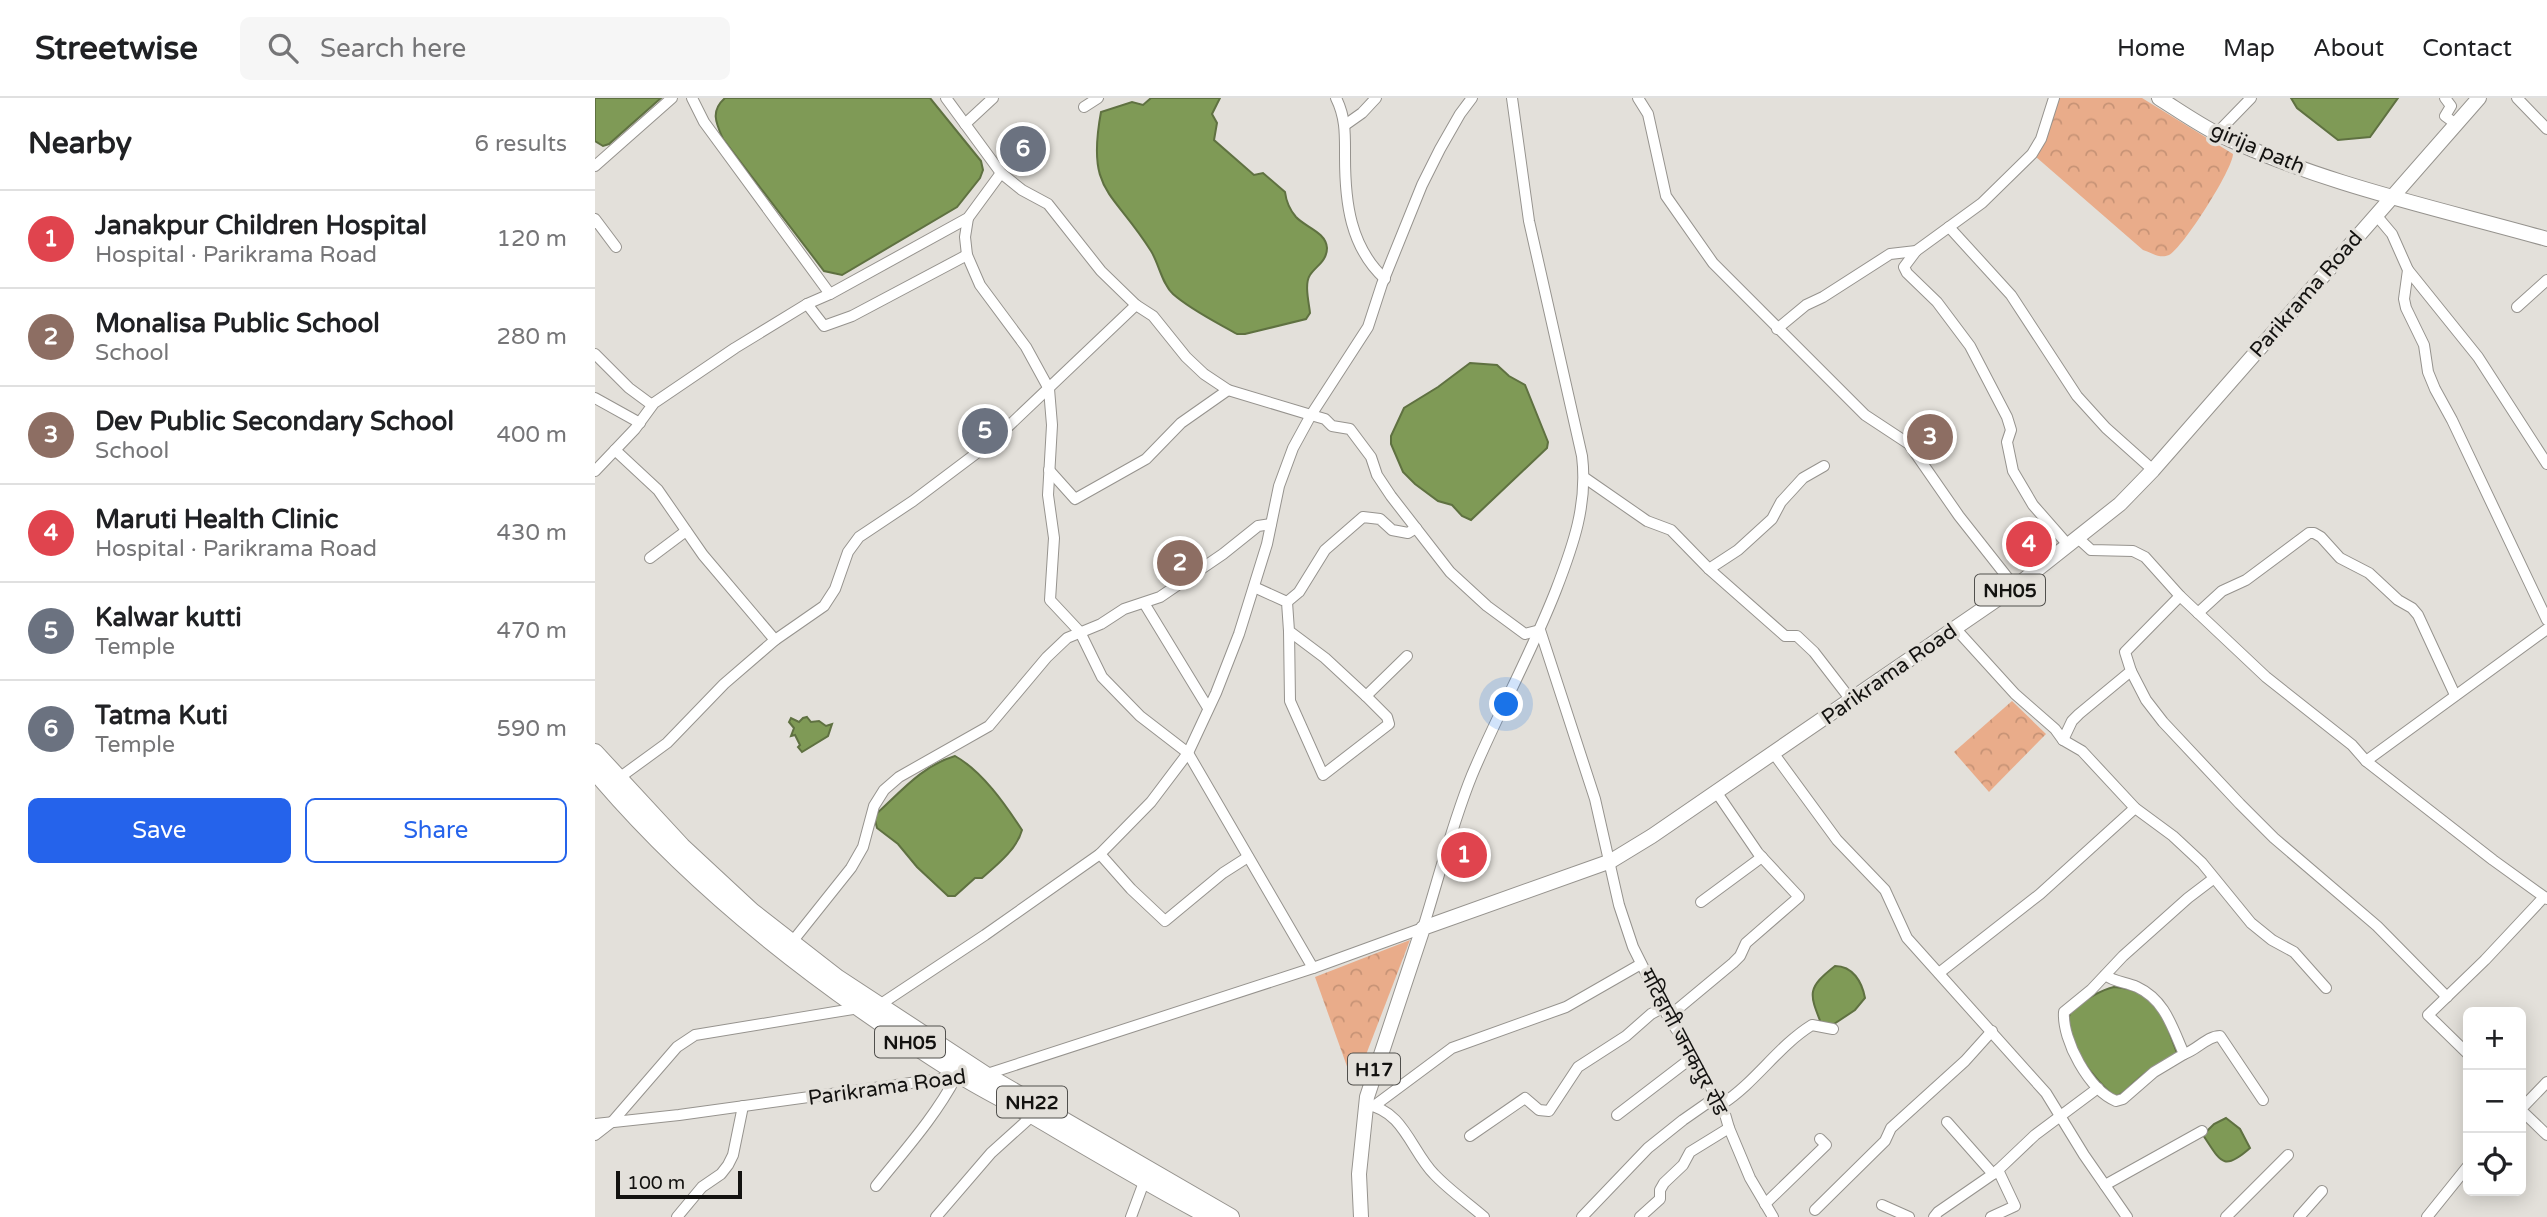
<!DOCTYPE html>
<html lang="en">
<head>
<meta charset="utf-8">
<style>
  :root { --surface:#fff; --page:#f6f6f6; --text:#202124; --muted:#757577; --line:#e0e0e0; --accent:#2563eb }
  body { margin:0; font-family:"Varela Round","Noto Sans Devanagari",sans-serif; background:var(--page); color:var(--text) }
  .controls { position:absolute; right:21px; bottom:21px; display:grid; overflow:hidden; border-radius:10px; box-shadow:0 4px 18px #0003 }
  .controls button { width:63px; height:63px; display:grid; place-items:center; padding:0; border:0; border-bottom:2px solid var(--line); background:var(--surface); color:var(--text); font:35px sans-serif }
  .scale { position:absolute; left:21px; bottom:18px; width:126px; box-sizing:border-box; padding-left:7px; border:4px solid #131210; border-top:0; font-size:19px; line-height:24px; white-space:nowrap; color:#131210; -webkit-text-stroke:5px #e3e0da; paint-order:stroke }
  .you { position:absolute; left:912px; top:607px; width:24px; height:24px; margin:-18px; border:5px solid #fff; border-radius:50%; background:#1a73e8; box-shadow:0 0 0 10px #1a73e833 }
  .badge { display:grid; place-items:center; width:46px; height:46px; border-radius:50%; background:var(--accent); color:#fff; font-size:23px; font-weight:700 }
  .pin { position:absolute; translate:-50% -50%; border:4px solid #fff; box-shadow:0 2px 7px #0006 }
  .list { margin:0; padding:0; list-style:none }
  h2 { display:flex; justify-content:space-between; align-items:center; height:91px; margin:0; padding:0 28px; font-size:30px }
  h2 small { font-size:23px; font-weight:400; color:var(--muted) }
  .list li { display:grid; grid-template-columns:46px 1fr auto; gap:21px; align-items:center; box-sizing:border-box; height:98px; padding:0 28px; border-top:2px solid var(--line) }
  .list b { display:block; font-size:26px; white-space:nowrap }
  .list p { margin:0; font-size:23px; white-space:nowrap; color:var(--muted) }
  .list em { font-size:23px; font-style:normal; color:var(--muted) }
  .actions { display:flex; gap:14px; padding:21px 28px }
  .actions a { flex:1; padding:16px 0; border:2px solid var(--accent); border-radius:10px; text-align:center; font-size:24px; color:var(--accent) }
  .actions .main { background:var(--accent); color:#fff }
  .icon { flex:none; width:38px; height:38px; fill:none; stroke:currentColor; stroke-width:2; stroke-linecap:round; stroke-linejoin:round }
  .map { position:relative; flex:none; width:1952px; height:1119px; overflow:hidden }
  header { display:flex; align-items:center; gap:42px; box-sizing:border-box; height:98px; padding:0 35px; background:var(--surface); border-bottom:2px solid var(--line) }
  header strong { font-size:33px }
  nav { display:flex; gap:38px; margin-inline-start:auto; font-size:24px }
  .search { width:490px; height:63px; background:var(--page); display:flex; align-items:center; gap:18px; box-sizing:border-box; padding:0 24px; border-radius:10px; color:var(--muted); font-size:26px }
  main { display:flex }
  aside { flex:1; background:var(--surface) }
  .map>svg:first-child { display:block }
  .forest { fill:url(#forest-crowns) }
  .water { fill:#7f9a56; stroke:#5f7141; stroke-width:2 }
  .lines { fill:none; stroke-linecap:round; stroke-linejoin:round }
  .minor-casing { stroke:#96938e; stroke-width:12 }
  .major-casing { stroke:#96938e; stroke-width:16 }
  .highway-casing { stroke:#96938e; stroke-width:18 }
  .minor { stroke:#fff; stroke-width:10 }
  .major { stroke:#fff; stroke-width:14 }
  .highway { stroke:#fff; stroke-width:16 }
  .labels { text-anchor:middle; stroke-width:7; stroke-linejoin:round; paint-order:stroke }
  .shield { fill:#e3e0da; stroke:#51504d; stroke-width:2 }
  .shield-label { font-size:19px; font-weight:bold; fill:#131210 }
  .street-label { font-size:21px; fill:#131210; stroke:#e3e0da }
</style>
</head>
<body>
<header>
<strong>Streetwise</strong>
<div class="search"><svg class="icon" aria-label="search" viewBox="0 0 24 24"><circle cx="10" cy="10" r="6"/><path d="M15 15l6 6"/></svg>Search here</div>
<nav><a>Home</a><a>Map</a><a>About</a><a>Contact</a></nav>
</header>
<main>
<aside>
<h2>Nearby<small>6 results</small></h2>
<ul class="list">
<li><span class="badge" style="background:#e0444e">1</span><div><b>Janakpur Children Hospital</b><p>Hospital · Parikrama Road</p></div><em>120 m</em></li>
<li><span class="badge" style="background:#8d6e63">2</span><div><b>Monalisa Public School</b><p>School</p></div><em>280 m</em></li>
<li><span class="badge" style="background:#8d6e63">3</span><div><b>Dev Public Secondary School</b><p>School</p></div><em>400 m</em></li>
<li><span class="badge" style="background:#e0444e">4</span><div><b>Maruti Health Clinic</b><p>Hospital · Parikrama Road</p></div><em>430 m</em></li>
<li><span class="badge" style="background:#6b7280">5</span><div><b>Kalwar kutti</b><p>Temple</p></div><em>470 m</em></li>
<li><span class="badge" style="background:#6b7280">6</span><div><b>Tatma Kuti</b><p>Temple</p></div><em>590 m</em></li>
</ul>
<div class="actions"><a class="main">Save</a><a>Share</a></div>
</aside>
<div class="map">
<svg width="1952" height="1119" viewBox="0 0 1952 1119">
  <defs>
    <pattern id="forest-crowns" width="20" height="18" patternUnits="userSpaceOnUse" patternTransform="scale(1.75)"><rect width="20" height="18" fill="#e9ac8a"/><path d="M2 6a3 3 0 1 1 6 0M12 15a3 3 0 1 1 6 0" fill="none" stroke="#c79376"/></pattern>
  </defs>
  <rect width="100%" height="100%" fill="#e3e0da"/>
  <g class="forest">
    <path d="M1462,0H1547L1638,56C1638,71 1588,150 1574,157C1565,161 1557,155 1548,152L1441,59L1450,41Z"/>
    <path d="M1417,603L1451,636L1394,694L1359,654Z"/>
    <path d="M815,842L759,988L720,879Z"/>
  </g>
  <g class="water">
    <path d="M0,0H66L14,46L8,48L0,43Z"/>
    <path d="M130,0H335L386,63L388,72L385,80L362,109L247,177L229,173L128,41C121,25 115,13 130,0Z"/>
    <path d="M556,0H625L617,16L622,25L619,42L659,77L668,75L690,94C691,102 695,112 701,119C710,129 731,134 732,150C732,163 721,168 715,177C709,186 714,205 715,215L711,221L650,236H642C621,224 596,212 578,196C567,186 564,166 556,153C518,92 491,95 506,14L537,4L548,7Z"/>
    <path d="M1696,0H1803L1775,39L1743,42L1702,10Z"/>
    <path d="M875,265L902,267L914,278L930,287L953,344L952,350L876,422L867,418L857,407L843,403L820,386L808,374L796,346V338L809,310L843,289Z"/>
    <path d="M212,619L216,624L224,623L231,628L237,626L233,638L207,654L203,649L205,647L200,637L196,638L199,630L194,624L196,620L204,624L208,620Z"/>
    <path d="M360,658C387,673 410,706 427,732C422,751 402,767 387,780H380L360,798H353L322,769L303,746L282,730L279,718C304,696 326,668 360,658Z"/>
    <path d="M1240,868C1258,868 1267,884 1270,900L1260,912L1236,928L1226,925C1214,895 1212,890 1240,868Z"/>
    <path d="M1519,889C1566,893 1567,917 1582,955C1569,963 1554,971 1543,981C1534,988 1531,995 1520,999C1503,985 1460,937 1477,912C1480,907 1489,903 1494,900C1503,895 1509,891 1519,889Z"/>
    <path d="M1631,1020L1645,1031L1655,1050C1628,1074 1626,1064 1608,1037L1619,1026Z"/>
  </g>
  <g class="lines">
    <g class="minor-casing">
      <g id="minor">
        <path d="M97,0L109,24L235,196"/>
        <path d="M351,0L406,75L427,92L453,106L506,173L541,207L558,218L591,259L609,276L633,292L716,317L730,321L737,328L755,331L776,359L782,377L796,398L855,474L892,508L930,536L945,532L1000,701L1024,807L1038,849L1073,919L1099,958L1121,999L1127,1006L1134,1030L1155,1080L1178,1119"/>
        <path d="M741,0C751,20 750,38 750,59C750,104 755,149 790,181"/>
        <path d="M1043,0L1053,16L1071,98L1118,165L1270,317L1314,346L1364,418L1420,489"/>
        <path d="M1850,0L1856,8L1850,18L1861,26"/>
        <path d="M1922,0L1952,31"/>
        <path d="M489,9L503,0"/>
        <path d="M370,26L398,0"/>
        <path d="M750,27L767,15L781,0"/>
        <path d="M1622,35L1656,0"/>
        <path d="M0,68L77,0"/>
        <path d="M1781,117L1797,136L1813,172L1809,201L1811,210L1829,247L1833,274L1840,291L1857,322L1952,522"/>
        <path d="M373,120L370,139L372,157L385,187L431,249L454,291L457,327L453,397L459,440L455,502L485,534L507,579L545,618L593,655L718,870"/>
        <path d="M0,121L21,149"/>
        <path d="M1354,129L1416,197L1482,298L1511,330L1558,372"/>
        <path d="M1321,153L1309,169L1312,175L1342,204L1375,248L1412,319L1416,332L1412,344L1418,373L1438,407L1474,448"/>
        <path d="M1813,172L1883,259L1952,366"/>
        <path d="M212,206L229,228L257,218L372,157"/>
        <path d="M1922,209L1952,182"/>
        <path d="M1182,231L1211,207L1228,199L1295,156L1321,153L1387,105L1437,56L1446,41L1459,0"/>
        <path d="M0,256L34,290L57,307"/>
        <path d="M0,300L45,325"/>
        <path d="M20,352L63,392L108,457L180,542L229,508L240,491L253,454L264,439L318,403L399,342L541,207"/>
        <path d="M1229,368L1208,380L1186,404L1177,421L1143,452L1114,471L1190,538H1202L1219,554L1256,602"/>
        <path d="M454,372L480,401L551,361L586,325L633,292"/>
        <path d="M0,373L40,331L59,305L140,250L212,206L235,196L373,120L406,75"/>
        <path d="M990,380L1052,423L1076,432L1114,471"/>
        <path d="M1484,441L1496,452L1538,453L1550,459L1585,498L1671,579L1757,647L1771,663"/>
        <path d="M55,460L91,433"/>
        <path d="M659,489L692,504L694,533L730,560L771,598L812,558"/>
        <path d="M692,504L704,494L730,452L768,419L785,421L797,432L813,435L821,430"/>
        <path d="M549,505L613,610"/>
        <path d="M1603,515L1627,493L1651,482L1714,435H1719L1726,439L1745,460L1774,475L1803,502L1817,510L1823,517L1860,597"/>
        <path d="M1360,530L1420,596L1460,631L1468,642L1487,653L1540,710L1578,738L1607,765L1656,825L1677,842L1699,854L1731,890"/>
        <path d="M1952,531L1771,663L1898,762L1952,801"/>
        <path d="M694,533L695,603L728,677L794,626L792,619L771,598"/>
        <path d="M1536,573L1551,602L1568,624L1645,706L1679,740L1782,828L1852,899"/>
        <path d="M1468,642L1477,623L1484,616L1536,573L1530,554L1585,498"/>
        <path d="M1179,656L1242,742L1290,792L1312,840L1451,995L1489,1057L1532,1119"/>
        <path d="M24,680L72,645L129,586L180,542"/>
        <path d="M505,756L536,791L570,823L628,775L653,759"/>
        <path d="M1106,804L1167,759"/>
        <path d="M193,849L256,770L268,749L279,708L289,692L304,679L394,628L452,559L472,540L506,526L529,511L565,499L628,456L663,428L676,426"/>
        <path d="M1344,875L1445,796L1540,710"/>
        <path d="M1510,877C1519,884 1531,884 1542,889C1570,902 1577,929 1589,956L1559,974L1528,1001L1521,1003C1494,992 1467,942 1469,914L1496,892L1528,858L1593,800L1618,781"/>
        <path d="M280,907L286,906L390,837L505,756L556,704L593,655L621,595L644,536L672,446L684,388L698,350L716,317L773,229L787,186L827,87L845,51L865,16L877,0"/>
        <path d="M1073,919L1138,865L1145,858L1151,845L1204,799L1163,755L1122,695"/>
        <path d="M1589,956C1602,952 1612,938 1625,938L1668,1002"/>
        <path d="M1873,956L1833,917L1890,862L1949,799"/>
        <path d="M389,977L718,870L828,830C844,779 857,726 877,677C903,615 936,556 961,492C978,448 993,406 987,358L934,123L917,0"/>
        <path d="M1127,1006C1161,984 1183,948 1217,927L1238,931"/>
        <path d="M772,1007C808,1012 817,1054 839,1076C854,1092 873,1105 889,1119"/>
        <path d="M779,1008L857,950L971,909L1046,866"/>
        <path d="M1926,1011L1952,984"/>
        <path d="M1926,1012L1952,1037"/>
        <path d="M1022,1017L1099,958"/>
        <path d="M1352,1024L1398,1076"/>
        <path d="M0,1026L84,1017L366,978"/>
        <path d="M0,1037L18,1023L82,949L100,937L264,910"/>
        <path d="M875,1038L930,1000L944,1012L954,1013L983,969L1031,938L1056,916L1069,909"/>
        <path d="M1510,1087L1607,1033"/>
        <path d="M281,1088C309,1053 340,1019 361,979"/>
        <path d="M1170,1106L1231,1047L1225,1041"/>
        <path d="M1287,1107L1314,1119"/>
        <path d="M1220,1112L1290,1043L1296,1030L1370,963L1397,933"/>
        <path d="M82,1119L107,1089L126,1076L133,1067L138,1057L148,1008"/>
        <path d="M341,1119L396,1055L437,1018"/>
        <path d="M536,1119L549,1084"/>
        <path d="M987,1119L1053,1050L1088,1022L1121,999"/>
        <path d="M1045,1119L1065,1101V1092L1069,1085L1088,1067L1095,1054L1134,1030"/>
        <path d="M1339,1119L1343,1114L1401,1074L1440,1037L1503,990"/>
        <path d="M1396,1119L1420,1108L1403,1072"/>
        <path d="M1631,1119L1693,1057"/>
        <path d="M1704,1119L1727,1093"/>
        <path d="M1832,1119L1873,1068"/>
      </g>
    </g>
    <g class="major-casing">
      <g id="major">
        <path d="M1564,0C1583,12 1603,26 1623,36C1726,86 1842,110 1952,141"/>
        <path d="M766,1119L764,1076L772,999L828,830L1016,763L1057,738L1420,489L1525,406L1558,372L1884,0"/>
      </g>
    </g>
    <g class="highway-casing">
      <g id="highway">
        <path d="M0,654L87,748L157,813L243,880L391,977L636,1119"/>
        <path d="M0,674C103,796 231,893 366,978C390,993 415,1005 440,1019C498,1053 555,1087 615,1119"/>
      </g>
    </g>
    <use href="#minor" class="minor"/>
    <use href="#major" class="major"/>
    <use href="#highway" class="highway"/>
  </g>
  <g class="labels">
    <g class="shield">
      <rect x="1380" y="476.5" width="70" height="31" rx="5"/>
      <rect x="280" y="928.5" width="70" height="31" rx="5"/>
      <rect x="753" y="955.5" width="52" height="31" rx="5"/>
      <rect x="402" y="988.5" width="70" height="31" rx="5"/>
    </g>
    <g class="shield-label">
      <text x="1415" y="499">NH05</text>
      <text x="315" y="951">NH05</text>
      <text x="779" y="978">H17</text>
      <text x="437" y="1011">NH22</text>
    </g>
    <g class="street-label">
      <text transform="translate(1663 50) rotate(23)" y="7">girija path</text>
      <text transform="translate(1711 196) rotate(-49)" y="7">Parikrama Road</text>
      <text transform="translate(1294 576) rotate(-35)" y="7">Parikrama Road</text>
      <text transform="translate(1089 944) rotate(62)" y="7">मटिहानी जनकपुर रोड</text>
      <text transform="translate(292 989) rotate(-8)" y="7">Parikrama Road</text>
    </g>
  </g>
</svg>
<div class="controls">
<button>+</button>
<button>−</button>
<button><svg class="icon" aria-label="locate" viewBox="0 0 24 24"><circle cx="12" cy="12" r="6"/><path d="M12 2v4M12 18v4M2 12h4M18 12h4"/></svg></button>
</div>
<div class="scale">100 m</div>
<div class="you"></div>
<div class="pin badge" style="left:869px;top:757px;background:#e0444e">1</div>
<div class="pin badge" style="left:585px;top:465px;background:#8d6e63">2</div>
<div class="pin badge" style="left:1335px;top:339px;background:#8d6e63">3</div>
<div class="pin badge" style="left:1434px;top:446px;background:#e0444e">4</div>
<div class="pin badge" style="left:390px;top:333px;background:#6b7280">5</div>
<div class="pin badge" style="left:428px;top:51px;background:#6b7280">6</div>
</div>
</main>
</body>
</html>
